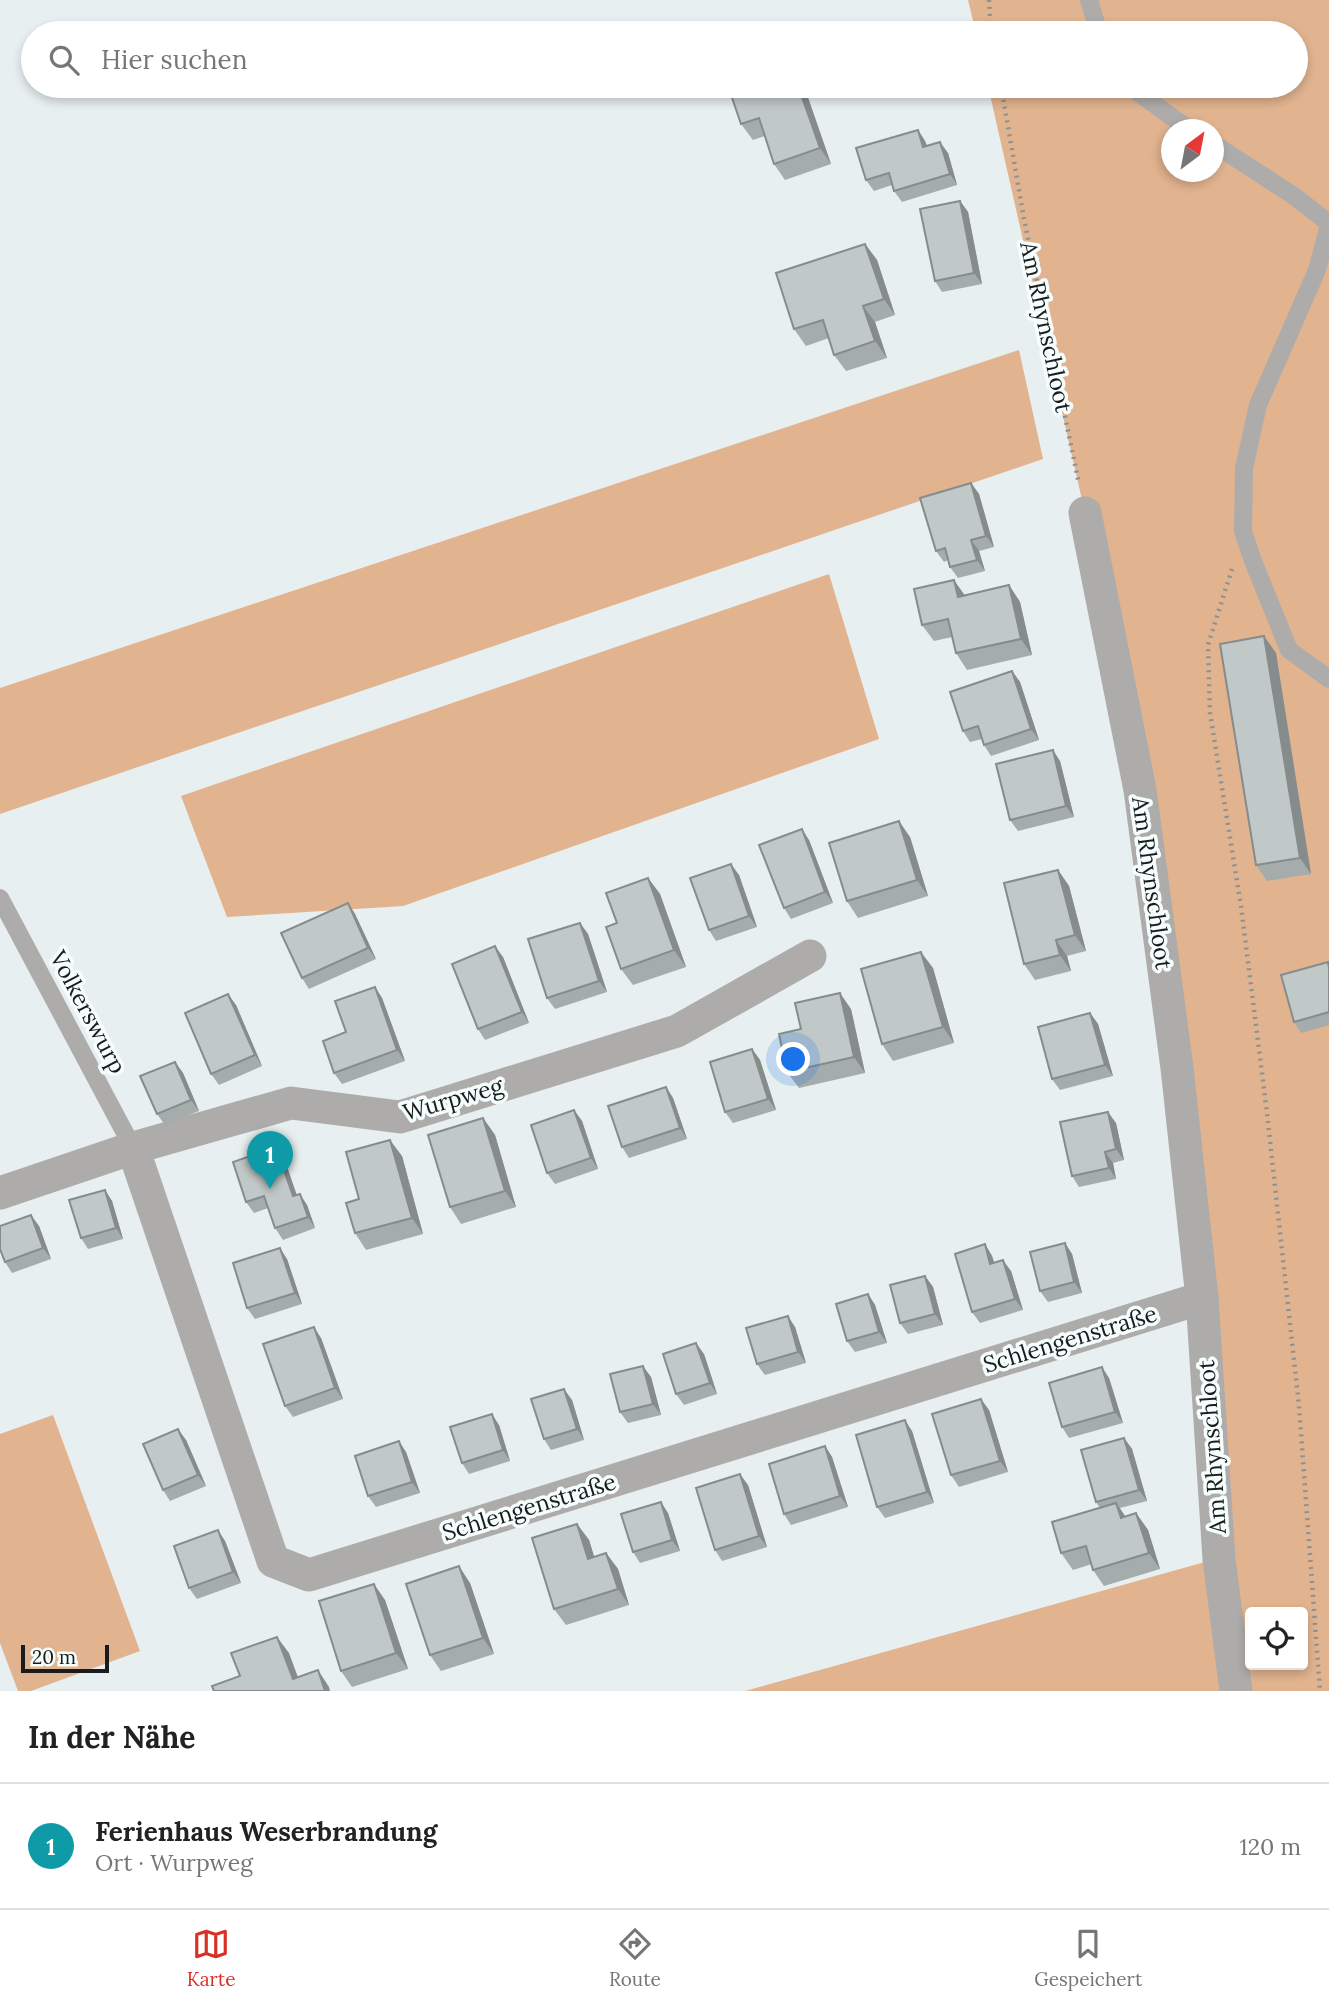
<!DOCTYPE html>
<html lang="de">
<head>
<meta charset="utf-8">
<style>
  :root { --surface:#fff; --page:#f6f6f6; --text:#222; --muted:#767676; --line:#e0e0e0; --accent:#d93025 }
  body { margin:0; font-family:Lora,serif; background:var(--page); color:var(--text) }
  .controls { position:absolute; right:21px; bottom:21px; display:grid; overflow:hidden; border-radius:7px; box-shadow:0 4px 10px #0003 }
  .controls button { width:63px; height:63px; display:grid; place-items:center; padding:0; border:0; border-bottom:2px solid var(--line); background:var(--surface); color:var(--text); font:35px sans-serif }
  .compass { position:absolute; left:1161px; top:119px; width:63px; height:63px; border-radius:50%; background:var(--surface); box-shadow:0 4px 10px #0003; rotate:32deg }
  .scale { position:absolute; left:21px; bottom:18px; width:88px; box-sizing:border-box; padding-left:7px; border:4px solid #191b1c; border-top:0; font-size:19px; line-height:24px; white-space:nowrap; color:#191b1c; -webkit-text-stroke:5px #f5fdfd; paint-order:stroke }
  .you { position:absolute; left:794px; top:1060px; width:24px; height:24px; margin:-18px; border:5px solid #fff; border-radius:50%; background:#1a73e8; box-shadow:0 0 0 10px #1a73e833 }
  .badge { display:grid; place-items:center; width:46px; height:46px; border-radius:50%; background:var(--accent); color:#fff; font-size:23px; font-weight:700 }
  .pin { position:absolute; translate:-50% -58px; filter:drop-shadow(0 2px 4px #0008) }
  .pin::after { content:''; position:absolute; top:37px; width:24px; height:21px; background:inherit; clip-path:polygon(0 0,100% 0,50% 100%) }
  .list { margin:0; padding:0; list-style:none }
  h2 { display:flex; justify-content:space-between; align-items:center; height:91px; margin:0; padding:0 28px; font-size:30px }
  h2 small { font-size:23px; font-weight:400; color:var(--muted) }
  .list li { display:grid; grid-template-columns:46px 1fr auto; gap:21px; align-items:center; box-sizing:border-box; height:126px; padding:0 28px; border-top:2px solid var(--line) }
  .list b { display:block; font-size:26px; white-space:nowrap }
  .list p { margin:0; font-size:23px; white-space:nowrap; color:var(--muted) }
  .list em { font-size:23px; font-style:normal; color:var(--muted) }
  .icon { flex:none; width:38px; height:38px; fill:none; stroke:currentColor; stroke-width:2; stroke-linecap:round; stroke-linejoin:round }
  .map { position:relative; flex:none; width:1329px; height:1691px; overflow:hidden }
  .search { position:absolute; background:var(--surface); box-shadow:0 4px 10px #0003; left:21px; right:21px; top:21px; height:77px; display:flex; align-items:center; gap:18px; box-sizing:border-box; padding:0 24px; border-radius:38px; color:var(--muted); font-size:26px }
  .sheet { height:217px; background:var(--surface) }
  nav { display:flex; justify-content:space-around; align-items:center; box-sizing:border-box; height:98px; border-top:2px solid var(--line); background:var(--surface); font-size:19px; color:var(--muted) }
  nav a { display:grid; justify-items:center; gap:4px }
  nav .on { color:var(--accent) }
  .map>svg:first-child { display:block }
  .green { fill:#e1b38f; fill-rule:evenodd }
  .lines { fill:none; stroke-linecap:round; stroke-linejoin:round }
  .path { stroke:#8c9192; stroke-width:4.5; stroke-dasharray:2 5; stroke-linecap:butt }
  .service { stroke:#aeacaa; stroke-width:18 }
  .minor { stroke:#aeacaa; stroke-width:33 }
  .wall { fill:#a5acac }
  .shaded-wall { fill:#868c8c }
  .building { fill:#c0c8c8; stroke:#868c8c; stroke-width:2 }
  .labels { text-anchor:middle; stroke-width:7; stroke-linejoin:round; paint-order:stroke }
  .street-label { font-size:23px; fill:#191b1c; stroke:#f5fdfd }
</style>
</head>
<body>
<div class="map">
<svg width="1329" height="1691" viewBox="0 0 1329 1691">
  <rect width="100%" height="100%" fill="#e8eff0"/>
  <g class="green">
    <path d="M968,0H1329V1691H745L1219,1558L1177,1068L1085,513L988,86H1296V33H976ZM1172,130H1214V172H1172ZM1250,1612H1303V1665H1250Z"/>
    <path d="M1019,350L1043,459L0,814V688Z"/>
    <path d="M829,574L879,739L403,906L227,917L181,796Z"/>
    <path d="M53,1415L140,1651L31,1691H18L0,1643V1434Z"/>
  </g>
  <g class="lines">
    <g class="path">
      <path d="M989,0L991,33"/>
      <path d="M1001,86L1024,219L1079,484"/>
      <path d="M1232,569L1208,645L1210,713L1241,906L1267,1113L1299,1406L1320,1691"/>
    </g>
    <g class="service">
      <path d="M1089,0L1099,33"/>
      <path d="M1129,86L1190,130"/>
      <path d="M1214,144L1294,196L1329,223"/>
      <path d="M1329,225L1317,270L1258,405L1244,468L1243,531L1253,561L1289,650L1329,679"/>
      <path d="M0,898L133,1148"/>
    </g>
    <g class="minor">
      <path d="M1085,513L1140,790L1177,1068L1202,1298L1219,1559L1236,1691"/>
      <path d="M133,1148L273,1561L309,1575L1202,1298"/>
      <path d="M0,1193L133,1148L291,1103L400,1117L677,1031L810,956"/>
    </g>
  </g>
  <g class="wall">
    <path d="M728,86H804L831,164L785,180L774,164L765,136L753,140L741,124Z"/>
    <path d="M918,130L925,141L927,146L948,153L957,185L902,202L894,191L892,185L874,191L866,180Z"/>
    <path d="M960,201L968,212L982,284L942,292L935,281Z"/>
    <path d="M865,244L877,260L895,315L875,322L887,358L846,371L834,355L829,338L806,346L794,329Z"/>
    <path d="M971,483L979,494L994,547L979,551L985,571L958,578L950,567L948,560L944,562L936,551Z"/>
    <path d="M1009,585L1020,602L1032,655L967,670L956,653L952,637L934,641L922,625L965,595Z"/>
    <path d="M1276,653L1311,874L1267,881L1256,865Z"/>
    <path d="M1012,671L1020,682L1039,740L991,756L984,745L982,739L970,742L963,731Z"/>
    <path d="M1060,761L1074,817L1018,831L1010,820Z"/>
    <path d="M910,837L928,896L858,918L847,901Z"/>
    <path d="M809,840L833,903L791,919L784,908Z"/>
    <path d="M1058,870L1069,886L1086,951L1067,956L1071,971L1035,980L1024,964Z"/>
    <path d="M739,875L757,927L716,941L709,930Z"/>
    <path d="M648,878L660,894L686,967L633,985L621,969L617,923Z"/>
    <path d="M348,903L355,914L376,959L309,989L302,978Z"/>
    <path d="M580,923L588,934L607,992L555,1009L547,998Z"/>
    <path d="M503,957L529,1023L485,1040L478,1029Z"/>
    <path d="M1329,964V1025L1301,1033L1294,1022Z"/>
    <path d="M933,968L954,1043L893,1061L882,1044Z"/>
    <path d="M375,987L382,998L405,1061L342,1084L334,1073L346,1032Z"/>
    <path d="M236,1005L262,1066L219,1085L211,1074Z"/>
    <path d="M851,1009L865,1073L799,1088L787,1072L801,1029Z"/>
    <path d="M1090,1013L1098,1024L1113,1076L1060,1090L1052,1079Z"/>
    <path d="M752,1049L760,1060L776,1110L733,1123L725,1112Z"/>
    <path d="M175,1062L183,1073L199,1111L165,1125L157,1114Z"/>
    <path d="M666,1087L673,1098L687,1139L629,1158L622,1147Z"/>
    <path d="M574,1110L582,1121L598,1169L555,1184L547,1173Z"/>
    <path d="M483,1118L495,1135L516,1207L461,1224L450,1207Z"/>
    <path d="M1116,1123L1124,1160L1113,1163L1116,1179L1079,1187L1072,1176Z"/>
    <path d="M402,1156L423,1234L366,1250L355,1233Z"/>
    <path d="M284,1158L296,1195L307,1205L315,1228L283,1240L275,1228L268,1208L254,1213L246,1202Z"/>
    <path d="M105,1190L112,1201L123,1239L88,1249L81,1238Z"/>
    <path d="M39,1226L51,1259L12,1273L5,1262Z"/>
    <path d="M1065,1243L1072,1254L1082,1293L1048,1302L1040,1291Z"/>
    <path d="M985,1244L992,1256L994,1262L1011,1271L1023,1310L980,1323L972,1312Z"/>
    <path d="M287,1259L302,1304L255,1319L247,1308Z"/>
    <path d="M925,1276L933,1287L943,1325L908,1334L900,1323Z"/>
    <path d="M868,1294L875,1305L887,1343L855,1352L847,1341Z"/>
    <path d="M795,1327L806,1363L765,1375L757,1364Z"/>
    <path d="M321,1338L343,1399L293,1417L285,1406Z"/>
    <path d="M704,1354L717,1394L684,1405L676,1394Z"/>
    <path d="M651,1377L661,1415L628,1423L620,1412Z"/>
    <path d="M1109,1378L1123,1423L1069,1438L1062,1427Z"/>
    <path d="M572,1400L584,1440L551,1450L544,1439Z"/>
    <path d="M989,1410L1008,1472L959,1487L951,1475Z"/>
    <path d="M499,1425L510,1461L469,1474L462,1463Z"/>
    <path d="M912,1431L934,1503L885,1518L877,1507Z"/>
    <path d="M1124,1438L1132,1449L1147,1501L1120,1508L1125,1516L1136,1513L1148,1530L1160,1569L1104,1586L1093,1570L1092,1564L1073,1570L1061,1553L1100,1508L1096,1502Z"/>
    <path d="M186,1440L206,1486L170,1501L163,1490Z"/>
    <path d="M825,1446L832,1457L848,1507L791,1525L784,1514Z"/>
    <path d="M406,1452L420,1493L376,1507L368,1496Z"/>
    <path d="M748,1485L767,1547L722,1561L715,1550Z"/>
    <path d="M668,1513L680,1551L640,1563L633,1552Z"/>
    <path d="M577,1524L589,1540L594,1557L606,1553L618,1569L629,1605L566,1625L554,1609Z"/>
    <path d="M225,1541L241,1583L197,1599L189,1588Z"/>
    <path d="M470,1583L494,1654L441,1671L430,1655Z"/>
    <path d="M385,1600L408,1669L352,1687L341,1671Z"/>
  </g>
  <g class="shaded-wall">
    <path d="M798,86H804L831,164L820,148Z"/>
    <path d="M918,130L925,141L931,158L923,147Z"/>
    <path d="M940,142L948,153L957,185L950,174Z"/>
    <path d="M960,201L968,212L982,284L974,273Z"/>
    <path d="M865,244L877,260L895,315L884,299Z"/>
    <path d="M863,306L875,322L887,358L875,341Z"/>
    <path d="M971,483L979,494L994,547L986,536Z"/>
    <path d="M971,540L979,551L985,571L977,560Z"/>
    <path d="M954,580L966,597H958Z"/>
    <path d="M1009,585L1020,602L1032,655L1021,639Z"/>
    <path d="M1264,636L1276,653L1311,874L1300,858Z"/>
    <path d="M1012,671L1020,682L1039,740L1031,729Z"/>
    <path d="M1053,750L1060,761L1074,817L1066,806Z"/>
    <path d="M899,821L910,837L928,896L917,880Z"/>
    <path d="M802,829L809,840L833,903L825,892Z"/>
    <path d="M731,864L739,875L757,927L749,916Z"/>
    <path d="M1058,870L1069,886L1086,951L1075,935Z"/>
    <path d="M648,878L660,894L686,967L674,950Z"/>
    <path d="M348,903L355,914L376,959L368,948Z"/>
    <path d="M580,923L588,934L607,992L599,981Z"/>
    <path d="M1056,940L1067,956L1071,971L1060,955Z"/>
    <path d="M495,946L503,957L529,1023L522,1012Z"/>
    <path d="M921,952L933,968L954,1043L943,1027Z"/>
    <path d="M375,987L382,998L405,1061L397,1050Z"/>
    <path d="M840,993L851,1009L865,1073L854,1057Z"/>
    <path d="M228,994L236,1005L262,1066L255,1055Z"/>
    <path d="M1090,1013L1098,1024L1113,1076L1105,1065Z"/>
    <path d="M752,1049L760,1060L776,1110L768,1099Z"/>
    <path d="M175,1062L183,1073L199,1111L191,1100Z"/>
    <path d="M666,1087L673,1098L687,1139L680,1128Z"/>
    <path d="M574,1110L582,1121L598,1169L591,1158Z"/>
    <path d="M1108,1112L1116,1123L1124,1160L1116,1149Z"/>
    <path d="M483,1118L495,1135L516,1207L505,1191Z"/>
    <path d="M390,1140L402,1156L423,1234L412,1218Z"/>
    <path d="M276,1147L284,1158L301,1207L293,1196Z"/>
    <path d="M1105,1152L1113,1163L1116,1179L1109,1168Z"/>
    <path d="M105,1190L112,1201L123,1239L116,1228Z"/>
    <path d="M300,1194L307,1205L315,1228L308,1217Z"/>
    <path d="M31,1215L39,1226L51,1259L43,1248Z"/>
    <path d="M1065,1243L1072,1254L1082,1293L1074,1282Z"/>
    <path d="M985,1244L992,1256L998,1275L990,1264Z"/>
    <path d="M280,1248L287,1259L302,1304L295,1293Z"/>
    <path d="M1003,1260L1011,1271L1023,1310L1015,1299Z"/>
    <path d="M925,1276L933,1287L943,1325L935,1314Z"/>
    <path d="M868,1294L875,1305L887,1343L879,1332Z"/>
    <path d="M788,1316L795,1327L806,1363L798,1352Z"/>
    <path d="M314,1327L321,1338L343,1399L335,1388Z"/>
    <path d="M696,1343L704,1354L717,1394L710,1383Z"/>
    <path d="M643,1366L651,1377L661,1415L653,1404Z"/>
    <path d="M1102,1367L1109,1378L1123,1423L1115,1412Z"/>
    <path d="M564,1389L572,1400L584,1440L577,1429Z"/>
    <path d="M981,1399L989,1410L1008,1472L1000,1461Z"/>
    <path d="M492,1414L499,1425L510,1461L503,1450Z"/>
    <path d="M905,1420L912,1431L934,1503L927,1492Z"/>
    <path d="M178,1429L186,1440L206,1486L198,1475Z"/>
    <path d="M1124,1438L1132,1449L1147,1501L1139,1490Z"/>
    <path d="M399,1441L406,1452L420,1493L412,1482Z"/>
    <path d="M825,1446L832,1457L848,1507L840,1496Z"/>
    <path d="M740,1474L748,1485L767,1547L759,1536Z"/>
    <path d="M661,1502L668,1513L680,1551L672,1540Z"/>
    <path d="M1116,1503L1127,1519L1121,1518Z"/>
    <path d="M1136,1513L1148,1530L1160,1569L1149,1553Z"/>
    <path d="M577,1524L589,1540L600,1575L588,1559Z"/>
    <path d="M218,1530L225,1541L241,1583L233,1572Z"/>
    <path d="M606,1553L618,1569L629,1605L618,1589Z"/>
    <path d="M459,1566L470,1583L494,1654L483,1638Z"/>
    <path d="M374,1584L385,1600L408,1669L396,1653Z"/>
    <path d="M277,1637L289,1653L303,1691L293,1679Z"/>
    <path d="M318,1670L329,1687L330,1691H325Z"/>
  </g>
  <g class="building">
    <path d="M728,86H798L820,148L774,164L759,118L741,124Z"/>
    <path d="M918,130L923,147L940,142L950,174L894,191L889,173L866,180L856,148Z"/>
    <path d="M960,201L974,273L935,281L920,209Z"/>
    <path d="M865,244L884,299L863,306L875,341L834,355L823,320L794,329L776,273Z"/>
    <path d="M971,483L986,536L971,540L977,560L950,567L945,548L936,551L920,498Z"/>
    <path d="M954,580L958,597L1009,585L1021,639L956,653L948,619L922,625L914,589Z"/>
    <path d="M1264,636L1300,858L1256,865L1220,644Z"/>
    <path d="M1012,671L1031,729L984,745L978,726L963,731L950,692Z"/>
    <path d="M1053,750L1066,806L1010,820L996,764Z"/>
    <path d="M899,821L917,880L847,901L829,843Z"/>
    <path d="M802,829L825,892L784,908L759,845Z"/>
    <path d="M731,864L749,916L709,930L690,878Z"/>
    <path d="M1058,870L1075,935L1056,940L1060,955L1024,964L1004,883Z"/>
    <path d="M648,878L674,950L621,969L606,927L617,923L606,893Z"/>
    <path d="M348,903L368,948L302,978L281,933Z"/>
    <path d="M580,923L599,981L547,998L528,939Z"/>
    <path d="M495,946L522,1012L478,1029L452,964Z"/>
    <path d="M921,952L943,1027L882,1044L861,969Z"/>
    <path d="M1328,962L1329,968V1012L1294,1022L1281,975Z"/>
    <path d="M375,987L397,1050L334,1073L323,1041L346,1032L335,1001Z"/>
    <path d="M840,993L854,1057L787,1072L779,1034L801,1029L795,1003Z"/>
    <path d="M228,994L255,1055L211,1074L185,1013Z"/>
    <path d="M1090,1013L1105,1065L1052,1079L1038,1027Z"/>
    <path d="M752,1049L768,1099L725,1112L710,1062Z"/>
    <path d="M175,1062L191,1100L157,1114L140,1076Z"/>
    <path d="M666,1087L680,1128L622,1147L608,1106Z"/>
    <path d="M574,1110L591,1158L547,1173L531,1125Z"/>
    <path d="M1108,1112L1116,1149L1105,1152L1109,1168L1072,1176L1060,1122Z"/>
    <path d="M483,1118L505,1191L450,1207L428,1135Z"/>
    <path d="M390,1140L412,1218L355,1233L346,1203L359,1199L346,1152Z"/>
    <path d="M276,1147L293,1196L300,1194L308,1217L275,1228L264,1196L246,1202L233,1162Z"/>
    <path d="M105,1190L116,1228L81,1238L69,1200Z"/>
    <path d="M31,1215L43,1248L5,1262L0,1249V1226Z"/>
    <path d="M1065,1243L1074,1282L1040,1291L1030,1252Z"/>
    <path d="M985,1244L990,1264L1003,1260L1015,1299L972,1312L955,1254Z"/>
    <path d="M280,1248L295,1293L247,1308L233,1263Z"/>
    <path d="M925,1276L935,1314L900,1323L890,1285Z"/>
    <path d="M868,1294L879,1332L847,1341L836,1304Z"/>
    <path d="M788,1316L798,1352L757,1364L746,1328Z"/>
    <path d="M314,1327L335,1388L285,1406L263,1344Z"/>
    <path d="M696,1343L710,1383L676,1394L663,1354Z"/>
    <path d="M643,1366L653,1404L620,1412L610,1374Z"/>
    <path d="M1102,1367L1115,1412L1062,1427L1049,1383Z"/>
    <path d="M564,1389L577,1429L544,1439L531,1399Z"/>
    <path d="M981,1399L1000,1461L951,1475L932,1414Z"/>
    <path d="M492,1414L503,1450L462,1463L450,1427Z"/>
    <path d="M905,1420L927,1492L877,1507L856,1435Z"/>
    <path d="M178,1429L198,1475L163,1490L143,1444Z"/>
    <path d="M1124,1438L1139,1490L1096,1502L1081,1450Z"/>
    <path d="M399,1441L412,1482L368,1496L355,1456Z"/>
    <path d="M825,1446L840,1496L784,1514L769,1464Z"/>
    <path d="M740,1474L759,1536L715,1550L696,1488Z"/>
    <path d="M661,1502L672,1540L633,1552L621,1514Z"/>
    <path d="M1116,1503L1121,1518L1136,1513L1149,1553L1093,1570L1086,1546L1061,1553L1052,1522Z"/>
    <path d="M577,1524L588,1559L606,1553L618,1589L554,1609L532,1538Z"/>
    <path d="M218,1530L233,1572L189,1588L174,1546Z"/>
    <path d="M459,1566L483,1638L430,1655L406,1584Z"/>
    <path d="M374,1584L396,1653L341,1671L319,1601Z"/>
    <path d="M277,1637L293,1679L318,1670L325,1691H214L212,1686L240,1676L231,1653Z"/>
  </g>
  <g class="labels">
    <g class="street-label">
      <text transform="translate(1046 327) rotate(78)" y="8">Am Rhynschloot</text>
      <text transform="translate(1152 883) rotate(82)" y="8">Am Rhynschloot</text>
      <text transform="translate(88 1012) rotate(62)" y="8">Volkerswurp</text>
      <text transform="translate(453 1099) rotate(-16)" y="8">Wurpweg</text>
      <text transform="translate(1070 1339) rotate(-17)" y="8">Schlengenstraße</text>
      <text transform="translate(1212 1447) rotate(-94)" y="8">Am Rhynschloot</text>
      <text transform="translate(529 1507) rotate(-17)" y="8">Schlengenstraße</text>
    </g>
  </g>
</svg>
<div class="controls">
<button><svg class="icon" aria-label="locate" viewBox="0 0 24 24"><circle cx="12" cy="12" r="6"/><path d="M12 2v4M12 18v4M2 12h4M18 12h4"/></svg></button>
</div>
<svg class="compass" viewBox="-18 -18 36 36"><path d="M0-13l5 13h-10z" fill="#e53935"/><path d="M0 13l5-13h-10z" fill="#767676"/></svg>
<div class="scale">20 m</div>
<div class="you"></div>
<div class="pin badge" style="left:270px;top:1189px;background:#0f9aa8">1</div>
<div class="search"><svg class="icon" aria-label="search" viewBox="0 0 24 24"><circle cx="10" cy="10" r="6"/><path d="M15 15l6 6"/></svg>Hier suchen</div>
</div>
<section class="sheet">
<h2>In der Nähe<small></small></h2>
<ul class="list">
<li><span class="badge" style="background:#0f9aa8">1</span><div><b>Ferienhaus Weserbrandung</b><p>Ort · Wurpweg</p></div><em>120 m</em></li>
</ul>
</section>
<nav>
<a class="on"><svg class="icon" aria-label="map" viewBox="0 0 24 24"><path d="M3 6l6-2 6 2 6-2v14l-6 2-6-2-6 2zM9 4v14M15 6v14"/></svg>Karte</a>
<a><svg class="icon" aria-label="directions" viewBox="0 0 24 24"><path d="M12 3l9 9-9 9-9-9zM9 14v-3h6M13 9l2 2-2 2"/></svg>Route</a>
<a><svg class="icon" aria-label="saved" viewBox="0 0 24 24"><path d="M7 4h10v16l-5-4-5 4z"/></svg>Gespeichert</a>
</nav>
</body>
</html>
